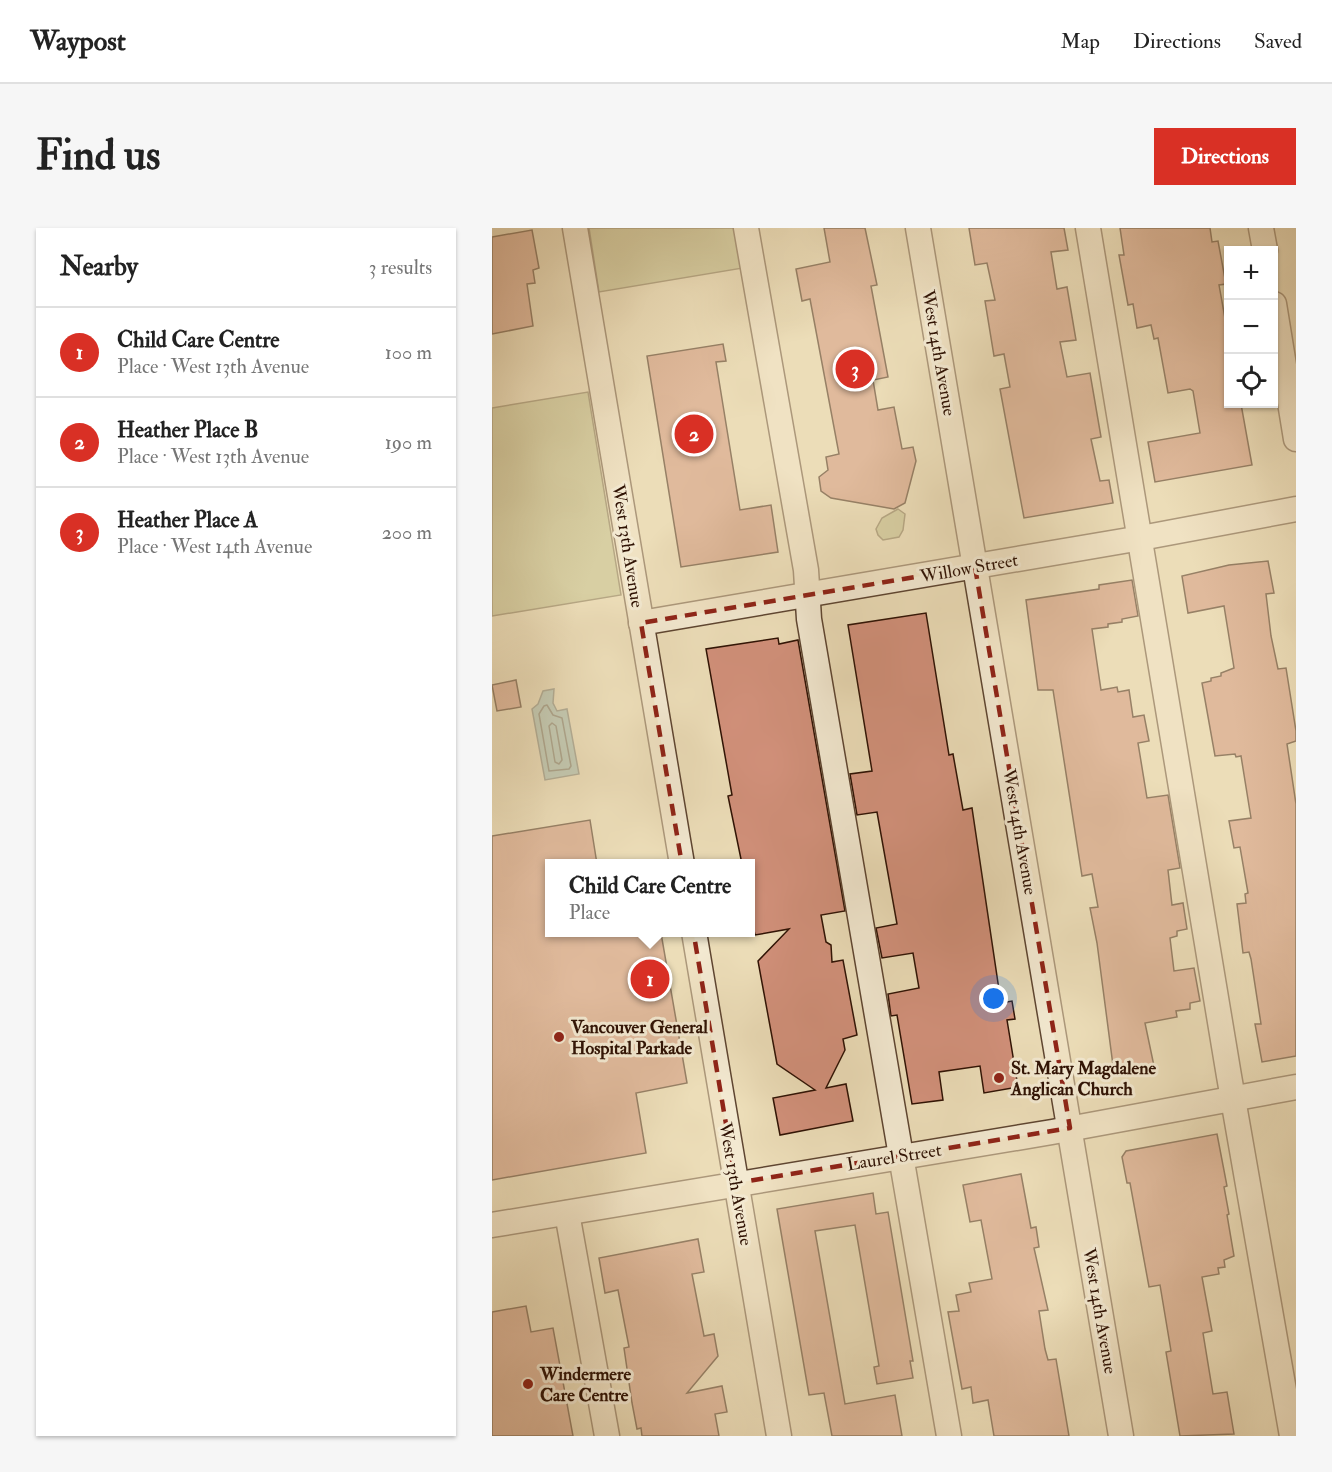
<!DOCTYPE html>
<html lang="en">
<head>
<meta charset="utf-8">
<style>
  :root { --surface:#fff; --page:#f6f6f6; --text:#222; --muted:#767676; --line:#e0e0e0; --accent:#d93025 }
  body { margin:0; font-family:"IM FELL Double Pica",serif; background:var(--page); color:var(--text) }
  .controls { position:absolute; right:18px; top:18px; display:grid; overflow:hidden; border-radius:0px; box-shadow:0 2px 4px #0004 }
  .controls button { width:54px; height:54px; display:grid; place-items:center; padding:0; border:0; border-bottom:2px solid var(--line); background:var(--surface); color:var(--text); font:30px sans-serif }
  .you { position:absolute; left:502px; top:771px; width:21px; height:21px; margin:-15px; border:4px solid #fff; border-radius:50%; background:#1a73e8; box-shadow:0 0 0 9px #1a73e833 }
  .badge { display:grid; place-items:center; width:39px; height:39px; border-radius:50%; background:var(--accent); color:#fff; font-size:20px; font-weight:700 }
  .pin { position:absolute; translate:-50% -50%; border:3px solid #fff; box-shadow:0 2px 6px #0006 }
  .popup { position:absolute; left:53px; top:631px; width:210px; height:78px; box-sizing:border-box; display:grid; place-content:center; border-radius:0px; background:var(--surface); filter:drop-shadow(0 2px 4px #0005); font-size:20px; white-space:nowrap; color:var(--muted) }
  .popup b { font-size:22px; color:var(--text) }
  .popup::after { content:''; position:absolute; left:50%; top:100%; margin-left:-12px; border:12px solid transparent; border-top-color:var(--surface) }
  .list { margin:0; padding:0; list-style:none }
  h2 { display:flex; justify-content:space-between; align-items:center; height:78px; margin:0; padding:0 24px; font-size:26px }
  h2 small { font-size:20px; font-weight:400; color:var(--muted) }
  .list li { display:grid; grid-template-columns:39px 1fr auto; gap:18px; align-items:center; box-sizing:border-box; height:90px; padding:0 24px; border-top:2px solid var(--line) }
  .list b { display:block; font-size:22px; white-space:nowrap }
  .list p { margin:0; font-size:20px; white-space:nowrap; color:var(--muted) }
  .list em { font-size:20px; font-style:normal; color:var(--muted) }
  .icon { flex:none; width:33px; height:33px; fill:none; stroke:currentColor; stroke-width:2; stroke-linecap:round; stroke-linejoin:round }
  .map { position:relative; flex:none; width:804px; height:1208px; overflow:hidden; border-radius:0px }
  header { display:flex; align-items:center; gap:36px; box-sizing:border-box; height:84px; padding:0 30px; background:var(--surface); border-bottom:2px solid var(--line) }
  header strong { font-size:28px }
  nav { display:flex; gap:33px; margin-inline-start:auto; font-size:21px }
  .intro { display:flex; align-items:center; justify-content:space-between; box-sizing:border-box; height:144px; padding:0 36px }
  h1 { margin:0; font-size:42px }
  .button { padding:15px 27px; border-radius:0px; background:var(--accent); color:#fff; font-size:21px; font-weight:700 }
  main { display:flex; gap:36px; padding:0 36px }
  aside { flex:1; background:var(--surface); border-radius:0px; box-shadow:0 2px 4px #0004 }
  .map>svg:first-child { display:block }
  .green { fill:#bebf8a; stroke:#766847; stroke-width:1.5 }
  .water { fill:#99bbb4; stroke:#6f776e; stroke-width:1.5 }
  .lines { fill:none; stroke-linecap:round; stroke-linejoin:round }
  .shore { stroke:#64665c; stroke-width:1.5 }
  .building { fill:#d1907a; stroke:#2f1204; stroke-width:1.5 }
  .minor-casing { stroke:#5e4531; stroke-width:27 }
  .minor { stroke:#f3e9d1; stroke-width:24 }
  .marked { fill:none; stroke:#8f2418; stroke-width:4.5; stroke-dasharray:12 8; stroke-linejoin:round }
  .poi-dot { fill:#8f2418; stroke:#f3e9d1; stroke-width:2 }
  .labels { text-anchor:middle; stroke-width:6; stroke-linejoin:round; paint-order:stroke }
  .street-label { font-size:18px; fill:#2f1204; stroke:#f3e9d1 }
  .poi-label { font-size:18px; font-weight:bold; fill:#2f1204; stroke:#f3e9d1; text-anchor:start }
</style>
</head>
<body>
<header>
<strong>Waypost</strong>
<nav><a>Map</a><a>Directions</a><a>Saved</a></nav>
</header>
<div class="intro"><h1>Find us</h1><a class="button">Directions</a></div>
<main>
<aside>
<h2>Nearby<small>3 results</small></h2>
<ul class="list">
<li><span class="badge">1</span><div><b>Child Care Centre</b><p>Place · West 13th Avenue</p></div><em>100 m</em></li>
<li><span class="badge">2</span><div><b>Heather Place B</b><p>Place · West 13th Avenue</p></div><em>190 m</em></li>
<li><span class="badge">3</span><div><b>Heather Place A</b><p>Place · West 14th Avenue</p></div><em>200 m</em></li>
</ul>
</aside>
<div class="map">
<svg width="804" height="1208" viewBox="0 0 804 1208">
  <rect width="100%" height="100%" fill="#ecddb8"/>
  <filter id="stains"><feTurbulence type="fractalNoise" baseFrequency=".00333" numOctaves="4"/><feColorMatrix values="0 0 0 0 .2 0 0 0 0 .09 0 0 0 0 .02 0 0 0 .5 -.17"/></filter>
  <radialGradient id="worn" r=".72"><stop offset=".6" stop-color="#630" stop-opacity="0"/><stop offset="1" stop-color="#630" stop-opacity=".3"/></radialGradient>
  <g class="green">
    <path d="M97,0H243L251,40L107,64Z"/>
    <path d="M96,164L129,367L0,388V180Z"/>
    <path d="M406,281L413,286L411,302L407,309L391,312L386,307L384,301L390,290Z"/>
  </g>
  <path class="water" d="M62,461L61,475L65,483L75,481L87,546L53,552L40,481L46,476L51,463Z"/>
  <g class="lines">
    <g class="shore">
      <path d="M52,478L55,477L61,487L70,490L79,538L77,541L57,543L47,486Z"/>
      <path d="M60,495L64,498L70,532L67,536L63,534L57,498Z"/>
    </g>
  </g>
  <g class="building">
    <path d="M332,0H373L385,57L379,58L396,149L381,152L386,182L402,179L410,221L421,219L424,233L413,275L402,281L339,270L329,263L327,249L336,242L334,229L347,226L318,71L310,73L304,41L338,34Z"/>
    <path d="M477,0H572L576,22L559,24L565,61L575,59L584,112L568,114L575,149L598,145L609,209L599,211L608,253L617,252L621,275L532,290L508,161L518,159L512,126L502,128L493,73L503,72L495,35L483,37Z"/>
    <path d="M628,0H718L720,14L726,13L734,56L727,57L736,107V176H749L760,237L663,254L656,214L708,205L701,163L698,161L676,165L666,110L662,111L659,97L645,100L641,76L636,77L627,27H632Z"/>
    <path d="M40,2L47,40L41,42L43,55L35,56L41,98L0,106V9Z"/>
    <path d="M231,116L234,133L224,134L248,282L279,277L286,324L189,339L155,128Z"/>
    <path d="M776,333L782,365L774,366L779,408L786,441L794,440L804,503V513L795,516L804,576V828L770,834L763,796H769L759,731L757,724L751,725L745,676L754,675L753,666L756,665L748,619L742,620L737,593L759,590L749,528L744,529L743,526L723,528L710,455L719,453V450L729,448V445L742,440L732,378L696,385L690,348L737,337Z"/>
    <path d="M640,352L646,388L630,391V394L616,396V399L600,401L609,462L625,459L626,464L637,462L641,489L652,487L657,513L646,515L655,570L676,567L688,640L676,642L680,677L691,675L695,701L685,703V708L678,710L682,743L702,740L708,773L698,775V781L684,783L685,789L653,795L662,838L649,841V845L633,848L632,843L622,845L605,715L598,680L606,679L600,646L590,648L561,462H546L534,372L607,361V357Z"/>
    <path d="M434,385L457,527L461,526L471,582L480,580L509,775L520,773L523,791L515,792L526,859L492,865L488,838L447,844L451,872L420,876L405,787L399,788L396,766L427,760L421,725L390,730L384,700L405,696L385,584L365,587L358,546L380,543L356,397Z"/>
    <path d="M286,410L287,416L306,412L353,683L329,687L334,714L339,717L340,734L351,732L365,807L351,811L353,822L334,860L354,856L361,893L288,907L281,870L323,862L285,836L266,733L297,701L263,707L258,684V636H250L236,568L240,567L214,421Z"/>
    <path d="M24,452L29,479L5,483L0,457Z"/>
    <path d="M98,592L105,636H57V705H169L195,855L144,865L154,925L0,952V608Z"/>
    <path d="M725,906L735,958L732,959L737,986L735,987L742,1028L732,1032L733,1039L726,1040L727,1046L710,1049L720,1103L711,1105L721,1166L735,1164L742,1206L688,1208L674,1124L679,1123L668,1057L657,1059L638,955H635L630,929L634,923Z"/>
    <path d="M529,946L539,1000L544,999L547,1019L542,1020L556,1082L547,1083L553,1121L556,1132L564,1131L577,1208H502L496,1172L481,1175L479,1159L470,1161L456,1084L467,1083L464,1067L479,1064L477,1055L500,1051L489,992L478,994L471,957Z"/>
    <path d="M381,965L384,986L396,984L421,1133H418L421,1150L385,1156L382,1139L387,1138L363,997L323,1003L353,1176L403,1167L410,1208H340L332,1165L317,1167L285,981Z"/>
    <path d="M206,1011L212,1044L200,1046L212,1108L222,1106L226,1128L195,1165L230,1158L235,1184L223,1186L227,1208H150L149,1200L145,1201L140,1175L132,1120L137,1119L126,1062L113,1065L107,1030Z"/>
    <path d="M34,1078L39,1104L61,1100L81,1208H0V1084Z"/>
  </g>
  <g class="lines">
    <g class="minor-casing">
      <g id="minor">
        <path d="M83,0L190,636"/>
        <path d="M254,0L314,342L317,391L457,1208"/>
        <path d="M426,0L629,1208"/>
        <path d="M596,0L737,848L800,1208"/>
        <path d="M769,0L773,22"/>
        <path d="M782,76L804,211"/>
        <path d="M149,395L649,310L804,281"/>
        <path d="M202,704L287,1208"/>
        <path d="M75,985L115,1208"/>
        <path d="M0,997L560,904L804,859"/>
      </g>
    </g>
    <use href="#minor" class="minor"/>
  </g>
  <path d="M0 0H804V1208H0ZM483,339L578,900L244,955L149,395Z" fill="#ecddb8" fill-opacity=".55" fill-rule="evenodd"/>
  <path class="marked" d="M483,339L578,900L244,955L149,395Z"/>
  <g class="poi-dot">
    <circle cx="67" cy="809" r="6"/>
    <circle cx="507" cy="850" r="6"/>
    <circle cx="36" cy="1156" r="6"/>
  </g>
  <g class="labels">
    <g class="street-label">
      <text transform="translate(447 125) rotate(80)" y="6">West 14th Avenue</text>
      <text transform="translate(136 318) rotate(81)" y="6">West 13th Avenue</text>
      <text transform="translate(477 340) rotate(-10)" y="6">Willow Street</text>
      <text transform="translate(528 604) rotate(80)" y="6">West 14th Avenue</text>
      <text transform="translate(402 929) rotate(-9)" y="6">Laurel Street</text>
      <text transform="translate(244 956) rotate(80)" y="6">West 13th Avenue</text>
      <text transform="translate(608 1083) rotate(80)" y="6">West 14th Avenue</text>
    </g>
    <g class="poi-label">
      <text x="79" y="805">Vancouver General<tspan x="79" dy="21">Hospital Parkade</tspan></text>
      <text x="519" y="846">St. Mary Magdalene<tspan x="519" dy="21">Anglican Church</tspan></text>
      <text x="48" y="1152">Windermere<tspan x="48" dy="21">Care Centre</tspan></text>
    </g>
  </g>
  <rect width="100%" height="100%" filter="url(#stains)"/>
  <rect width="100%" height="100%" fill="url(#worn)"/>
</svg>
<div class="controls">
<button>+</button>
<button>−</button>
<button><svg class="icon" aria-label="locate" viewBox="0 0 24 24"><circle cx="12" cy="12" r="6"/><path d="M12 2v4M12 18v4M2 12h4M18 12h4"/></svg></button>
</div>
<div class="you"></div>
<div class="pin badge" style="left:158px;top:751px">1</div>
<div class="popup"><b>Child Care Centre</b>Place</div>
<div class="pin badge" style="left:202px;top:206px">2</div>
<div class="pin badge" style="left:363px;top:141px">3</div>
</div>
</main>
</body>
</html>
